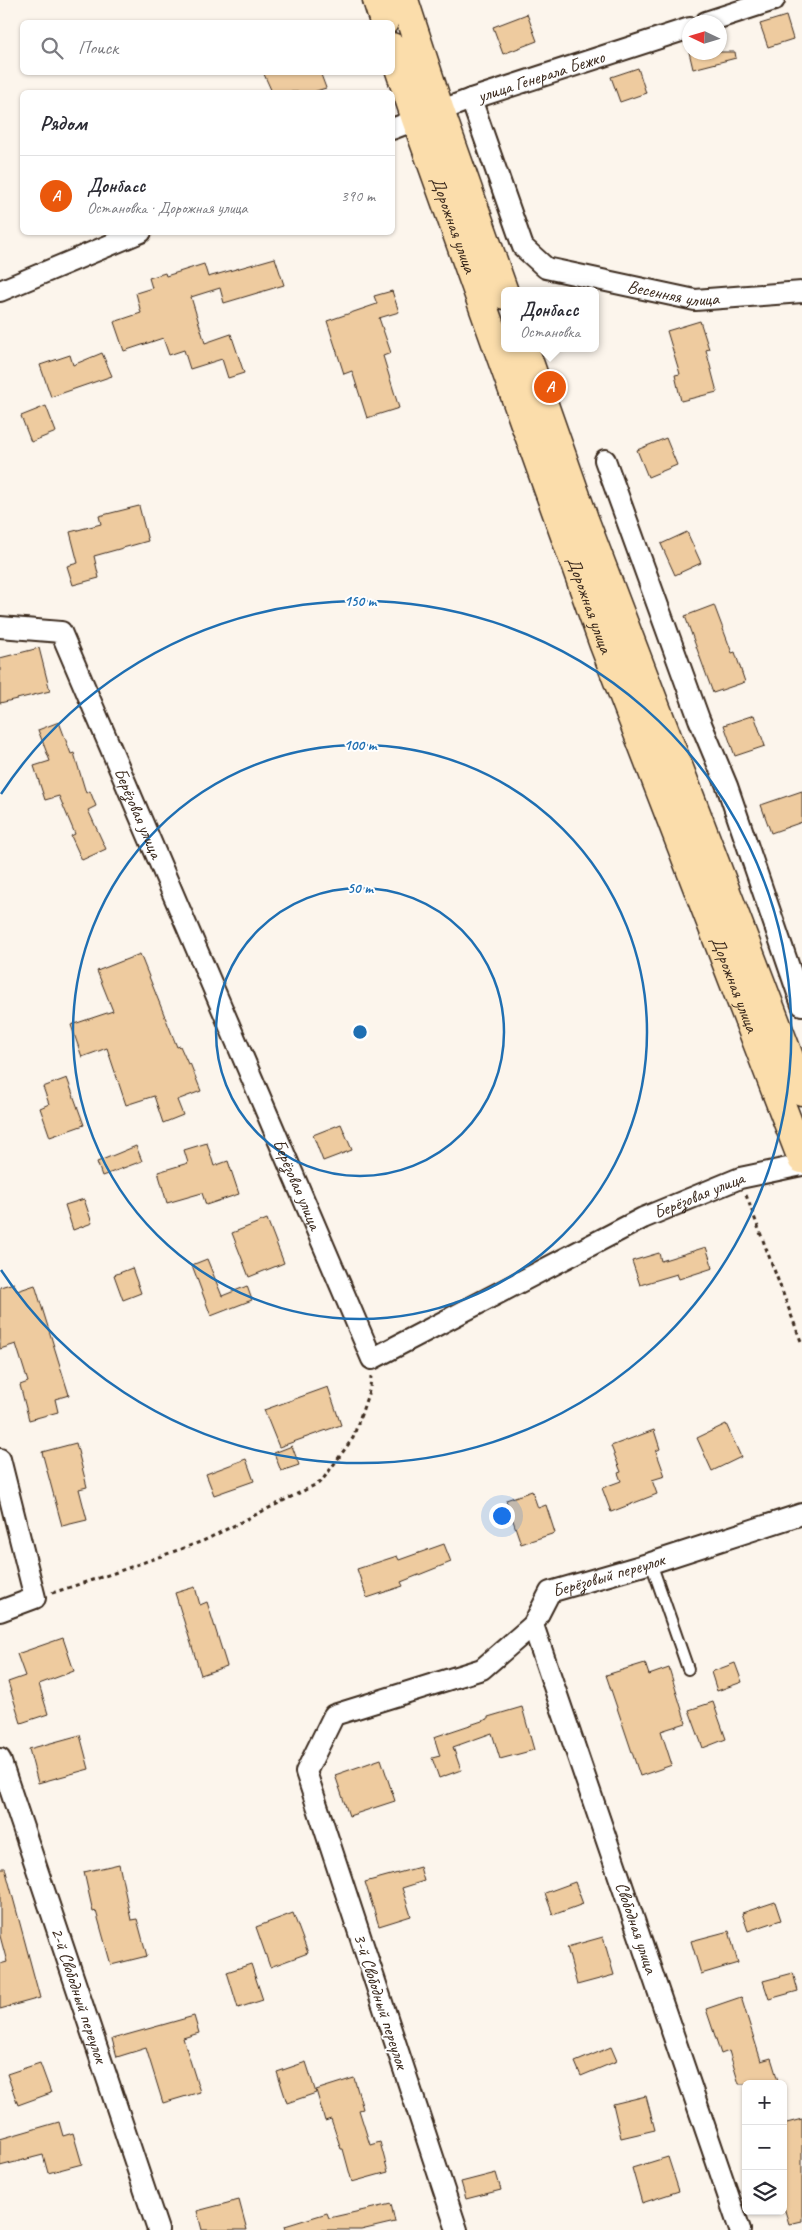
<!DOCTYPE html>
<html lang="ru">
<head>
<meta charset="utf-8">
<style>
  :root { --surface:#fff; --page:#f7f7f7; --text:#2b2b33; --muted:#7c7c81; --line:#e1e1e2; --accent:#ea580c }
  body { margin:0; font-family:Caveat,sans-serif; background:var(--page); color:var(--text) }
  .controls { position:absolute; right:15px; bottom:15px; display:grid; overflow:hidden; border-radius:8px; box-shadow:0 1px 4px #0004 }
  .controls button { width:45px; height:45px; display:grid; place-items:center; padding:0; border:0; border-bottom:1px solid var(--line); background:var(--surface); color:var(--text); font:25px sans-serif }
  .compass { position:absolute; left:682px; top:15px; width:45px; height:45px; border-radius:50%; background:var(--surface); box-shadow:0 1px 4px #0004; rotate:274deg }
  .you { position:absolute; left:501px; top:1515px; width:18px; height:18px; margin:-12px; border:4px solid #fff; border-radius:50%; background:#1a73e8; box-shadow:0 0 0 8px #1a73e833 }
  .badge { display:grid; place-items:center; width:32px; height:32px; border-radius:50%; background:var(--accent); color:#fff; font-size:16px; font-weight:700 }
  .pin { position:absolute; translate:-50% -50%; border:2px solid #fff; box-shadow:0 1px 5px #0006 }
  .popup { position:absolute; left:501px; top:287px; width:98px; height:65px; box-sizing:border-box; display:grid; place-content:center; border-radius:8px; background:var(--surface); filter:drop-shadow(0 1px 4px #0005); font-size:16px; white-space:nowrap; color:var(--muted) }
  .popup b { font-size:19px; color:var(--text) }
  .popup::after { content:''; position:absolute; left:50%; top:100%; margin-left:-10px; border:10px solid transparent; border-top-color:var(--surface) }
  .list { margin:0; padding:0; list-style:none }
  h2 { display:flex; justify-content:space-between; align-items:center; height:65px; margin:0; padding:0 20px; font-size:21px }
  h2 small { font-size:16px; font-weight:400; color:var(--muted) }
  .list li { display:grid; grid-template-columns:32px 1fr auto; gap:15px; align-items:center; box-sizing:border-box; height:80px; padding:0 20px; border-top:1px solid var(--line) }
  .list b { display:block; font-size:19px; white-space:nowrap }
  .list p { margin:0; font-size:16px; white-space:nowrap; color:var(--muted) }
  .list em { font-size:16px; font-style:normal; color:var(--muted) }
  .icon { flex:none; width:28px; height:28px; fill:none; stroke:currentColor; stroke-width:2; stroke-linecap:round; stroke-linejoin:round }
  .map { position:relative; flex:none; width:802px; height:2230px; overflow:hidden }
  .search { position:absolute; background:var(--surface); box-shadow:0 1px 4px #0004; left:20px; top:20px; width:375px; height:55px; display:flex; align-items:center; gap:12px; box-sizing:border-box; padding:0 18px; border-radius:8px; color:var(--muted); font-size:19px }
  .panel { position:absolute; background:var(--surface); box-shadow:0 1px 4px #0004; left:20px; top:90px; width:375px; height:145px; border-radius:8px }
  .map>svg:first-child { display:block }
  .building { fill:#eecb9f; stroke:#3b2a1e }
  .lines { fill:none; stroke-linecap:round; stroke-linejoin:round }
  .lane-casing { stroke:#3b2a1e; stroke-width:14 }
  .street-casing { stroke:#3b2a1e; stroke-width:24 }
  .primary-casing { stroke:#3b2a1e; stroke-width:31 }
  .path { stroke:#3b2a1e; stroke-width:3; stroke-dasharray:4 4; stroke-linecap:butt }
  .lane { stroke:#fff; stroke-width:10 }
  .street { stroke:#fff; stroke-width:20 }
  .primary { stroke:#fbddab; stroke-width:28 }
  .ring { fill:none; stroke:#1f6fb2; stroke-width:2.5 }
  .labels { text-anchor:middle; stroke-width:4; stroke-linejoin:round; paint-order:stroke }
  .street-label { font-size:18px; fill:#3b2a1e; stroke:#fff }
  .centre { fill:#1f6fb2; stroke:#fff; stroke-width:2.5 }
  .ring-label { font-size:15px; text-anchor:middle; font-weight:bold; fill:#1f6fb2; stroke:#fff; stroke-width:4; stroke-linejoin:round; paint-order:stroke }
</style>
</head>
<body>
<div class="map">
<svg width="802" height="2230" viewBox="0 0 802 2230">
  <rect width="100%" height="100%" fill="#fcf5ec"/>
  <filter id="ink" filterUnits="userSpaceOnUse"><feTurbulence type="fractalNoise" baseFrequency=".02" numOctaves="2"/><feDisplacementMap in="SourceGraphic" scale="10" xChannelSelector="R" yChannelSelector="G"/><feConvolveMatrix kernelMatrix="1 2 1 2 8 2 1 2 1" color-interpolation-filters="sRGB"/></filter>
  <g filter="url(#ink)">
    <g class="building">
      <path d="M527,14L537,41L503,54L493,27Z"/>
      <path d="M786,16L793,39L768,47L760,24Z"/>
      <path d="M689,52H735L736,58L693,69Z"/>
      <path d="M638,68L646,93L620,102L611,77Z"/>
      <path d="M263,72H320L326,88L313,92H272Z"/>
      <path d="M275,258L284,285L224,303L220,288L191,297L205,343L231,334L244,373L228,378L222,359L190,369L184,350L169,355L163,338L124,351L114,322L141,313L136,293L152,288L149,278L165,273L166,276L204,264L208,277Z"/>
      <path d="M392,291L399,312L379,318L391,353L383,356L399,408L367,418L352,371L344,374L327,321L377,304L374,296Z"/>
      <path d="M700,321L709,349L706,350L717,392L681,401L675,375L680,374L667,331Z"/>
      <path d="M102,353L112,376L51,397L40,365L70,355L73,365Z"/>
      <path d="M46,406L56,432L31,442L21,416Z"/>
      <path d="M666,438L677,465L648,477L637,450Z"/>
      <path d="M139,506L148,541L94,556L99,578L73,585L67,566L78,563L70,532L101,524L99,516Z"/>
      <path d="M687,532L701,563L675,575L661,544Z"/>
      <path d="M714,605L732,653L735,652L745,682L713,693L685,616Z"/>
      <path d="M39,648L50,691L0,703V658Z"/>
      <path d="M754,715L765,746L735,756L724,725Z"/>
      <path d="M59,722L71,754L74,753L86,793L90,791L96,806L88,810L106,849L82,860L71,836L75,834L59,796L45,800L34,766L50,761L38,730Z"/>
      <path d="M802,791V822L771,833L761,805Z"/>
      <path d="M140,954L177,1047L180,1046L188,1064L190,1063L201,1091L177,1100L183,1115L163,1123L154,1096L126,1105L107,1048L82,1057L71,1025L113,1011L97,971Z"/>
      <path d="M67,1078L84,1125L50,1137L40,1108L49,1104L43,1087Z"/>
      <path d="M341,1124L352,1150L323,1161L313,1135Z"/>
      <path d="M207,1143L214,1166L228,1161L239,1194L206,1205L202,1193L167,1203L158,1172L188,1163L184,1150Z"/>
      <path d="M136,1146L142,1161L102,1176L97,1162Z"/>
      <path d="M84,1199L92,1223L73,1230L65,1205Z"/>
      <path d="M267,1219L284,1263L249,1277L232,1233Z"/>
      <path d="M706,1247L713,1268L679,1279L677,1274L640,1285L632,1261L659,1253L661,1261Z"/>
      <path d="M207,1259L222,1296L247,1286L252,1300L211,1316L192,1265Z"/>
      <path d="M132,1268L141,1293L123,1300L114,1275Z"/>
      <path d="M14,1283L17,1291L35,1285L69,1395L55,1399L58,1412L29,1420L20,1385L28,1382L16,1344L0,1349V1287Z"/>
      <path d="M328,1387L341,1425L279,1447L264,1410Z"/>
      <path d="M726,1424L741,1457L712,1471L697,1438Z"/>
      <path d="M654,1430L660,1449L656,1451L665,1476L652,1480L657,1494L611,1512L602,1488L621,1481L618,1473L621,1472L611,1446Z"/>
      <path d="M76,1443L87,1487L79,1489L87,1520L62,1526L42,1452Z"/>
      <path d="M292,1446L299,1465L281,1471L274,1453Z"/>
      <path d="M246,1459L254,1481L214,1495L206,1474Z"/>
      <path d="M532,1491L538,1508L546,1505L555,1533L521,1544L506,1500Z"/>
      <path d="M444,1544L451,1562L401,1582L403,1586L367,1598L357,1569L397,1556L399,1560Z"/>
      <path d="M195,1587L200,1605L207,1602L227,1666L201,1675L175,1593Z"/>
      <path d="M63,1638L74,1671L39,1684L48,1714L21,1723L8,1682L25,1676L17,1654Z"/>
      <path d="M645,1663L649,1675L669,1668L686,1723L661,1731L672,1765L640,1776L606,1675Z"/>
      <path d="M735,1663L742,1682L717,1691L711,1672Z"/>
      <path d="M713,1702L726,1739L703,1748L689,1710Z"/>
      <path d="M522,1707L534,1750L500,1759L492,1733L453,1747L461,1770L439,1778L432,1758L440,1756L434,1737L488,1719V1717Z"/>
      <path d="M80,1735L89,1769L38,1783L29,1749Z"/>
      <path d="M381,1759L395,1801L349,1816L335,1775Z"/>
      <path d="M119,1864L131,1920L137,1919L147,1956L111,1965L96,1911L93,1912L84,1872Z"/>
      <path d="M420,1867L424,1881L402,1888L411,1916L379,1926L365,1882Z"/>
      <path d="M0,1868H5L40,1998L0,2009V1964L7,1962L0,1936Z"/>
      <path d="M575,1882L583,1904L553,1915L545,1893Z"/>
      <path d="M775,1902L781,1920L748,1931L742,1913Z"/>
      <path d="M293,1913L308,1953L270,1967L256,1927Z"/>
      <path d="M729,1931L738,1963L701,1974L691,1941Z"/>
      <path d="M603,1937L614,1975L577,1985L567,1947Z"/>
      <path d="M251,1964L263,2000L238,2008L227,1972Z"/>
      <path d="M793,1973L798,1991L769,1999L763,1981Z"/>
      <path d="M741,1997L761,2061L771,2058L779,2084H739L729,2051L721,2054L706,2009Z"/>
      <path d="M194,2016L199,2033L183,2038L200,2092L163,2103L146,2048L117,2057L112,2039Z"/>
      <path d="M611,2047L617,2061L581,2076L575,2062Z"/>
      <path d="M306,2062L316,2093L287,2103L277,2072Z"/>
      <path d="M40,2063L51,2093L18,2105L7,2074Z"/>
      <path d="M354,2078L363,2109L359,2110L370,2145L380,2142L388,2172L352,2182L343,2149H341L331,2119L325,2121L316,2090Z"/>
      <path d="M646,2096L655,2130L621,2138L613,2104Z"/>
      <path d="M802,2119V2221L789,2224L783,2204V2124Z"/>
      <path d="M59,2122L63,2136L73,2133L82,2164L48,2173L43,2155L0,2166V2139Z"/>
      <path d="M668,2157L679,2191L642,2203L632,2168Z"/>
      <path d="M496,2173L501,2190L466,2199L461,2182Z"/>
      <path d="M239,2200L247,2230H202L197,2211Z"/>
      <path d="M391,2204L395,2222L361,2230H286L285,2226L327,2213L329,2218Z"/>
    </g>
    <g class="lines">
      <g class="lane-casing">
        <path id="lane" d="M651,1563L688,1669"/>
      </g>
      <g class="street-casing">
        <g id="street">
          <path d="M706,22L774,0"/>
          <path id="s1" d="M471,99L523,247L546,268L695,300L802,292"/>
          <path id="s2" d="M392,129L471,99L690,28"/>
          <path d="M0,291L141,232"/>
          <path d="M605,460L699,719L727,786L802,1005"/>
          <path id="s3" d="M0,627L61,632L372,1359L643,1218L740,1178L802,1165"/>
          <path d="M0,1459L35,1598L0,1611"/>
          <path id="s4" d="M533,1625L740,2230"/>
          <path id="s5" d="M0,1759L158,2230"/>
          <path id="s6" d="M457,2230L306,1772L334,1715L482,1669L533,1625L550,1592L651,1563L802,1514"/>
        </g>
      </g>
      <g class="primary-casing">
        <g id="primary">
          <path d="M377,0L384,22"/>
          <path d="M404,0L440,111L505,295"/>
          <path id="s7" d="M392,47L416,119L604,645L802,1159"/>
          <path d="M524,348L584,519L802,1091"/>
        </g>
      </g>
      <g class="path">
        <path d="M746,1195L802,1344"/>
        <path d="M52,1593L114,1573L203,1541L321,1482L353,1438L370,1388L371,1376"/>
      </g>
      <use href="#lane" class="lane"/>
      <use href="#street" class="street"/>
      <use href="#primary" class="primary"/>
    </g>
  </g>
  <g class="ring">
    <circle cx="360" cy="1032" r="144"/>
    <circle cx="360" cy="1032" r="287"/>
    <path d="M1 794A431 431 0 1 1 1 1270"/>
  </g>
  <g class="labels">
    <g class="street-label">
      <text dy="6" stroke="none"><textPath href="#s2" startOffset="158">улица Генерала Бежко</textPath></text>
      <text dy="6" stroke="none"><textPath href="#s7" startOffset="188">Дорожная улица</textPath></text>
      <text dy="6" stroke="none"><textPath href="#s1" startOffset="318">Весенняя улица</textPath></text>
      <text dy="6" stroke="none"><textPath href="#s7" startOffset="592">Дорожная улица</textPath></text>
      <text dy="6" stroke="none"><textPath href="#s3" startOffset="258">Берёзовая улица</textPath></text>
      <text dy="6" stroke="none"><textPath href="#s7" startOffset="998">Дорожная улица</textPath></text>
      <text dy="6" stroke="none"><textPath href="#s3" startOffset="662">Берёзовая улица</textPath></text>
      <text dy="6" stroke="none"><textPath href="#s3" startOffset="1218">Берёзовая улица</textPath></text>
      <text dy="6" stroke="none"><textPath href="#s6" startOffset="866">Берёзовый переулок</textPath></text>
      <text dy="6" stroke="none"><textPath href="#s4" startOffset="320">Свободная улица</textPath></text>
      <text dy="6" stroke="none"><textPath href="#s5" startOffset="249">2-й Свободный переулок</textPath></text>
      <text transform="translate(381 2001) rotate(72)" y="6">3-й Свободный переулок</text>
    </g>
  </g>
  <circle cx="360" cy="1032" r="8" class="centre"/>
  <g class="ring-label">
    <text x="360" y="606">150 m</text>
    <text x="360" y="750">100 m</text>
    <text x="360" y="893">50 m</text>
  </g>
</svg>
<div class="controls">
<button>+</button>
<button>−</button>
<button><svg class="icon" aria-label="layers" viewBox="0 0 24 24"><path d="M12 4l9 5-9 5-9-5zM3 14l9 5 9-5"/></svg></button>
</div>
<svg class="compass" viewBox="-18 -18 36 36"><path d="M0-13l5 13h-10z" fill="#e53935"/><path d="M0 13l5-13h-10z" fill="#7c7c81"/></svg>
<div class="you"></div>
<div class="pin badge" style="left:550px;top:387px">A</div>
<div class="popup"><b>Донбасс</b>Остановка</div>
<div class="search"><svg class="icon" aria-label="search" viewBox="0 0 24 24"><circle cx="10" cy="10" r="6"/><path d="M15 15l6 6"/></svg>Поиск</div>
<section class="panel">
<h2>Рядом<small></small></h2>
<ul class="list">
<li><span class="badge">A</span><div><b>Донбасс</b><p>Остановка · Дорожная улица</p></div><em>390 m</em></li>
</ul>
</section>
</div>
</body>
</html>
